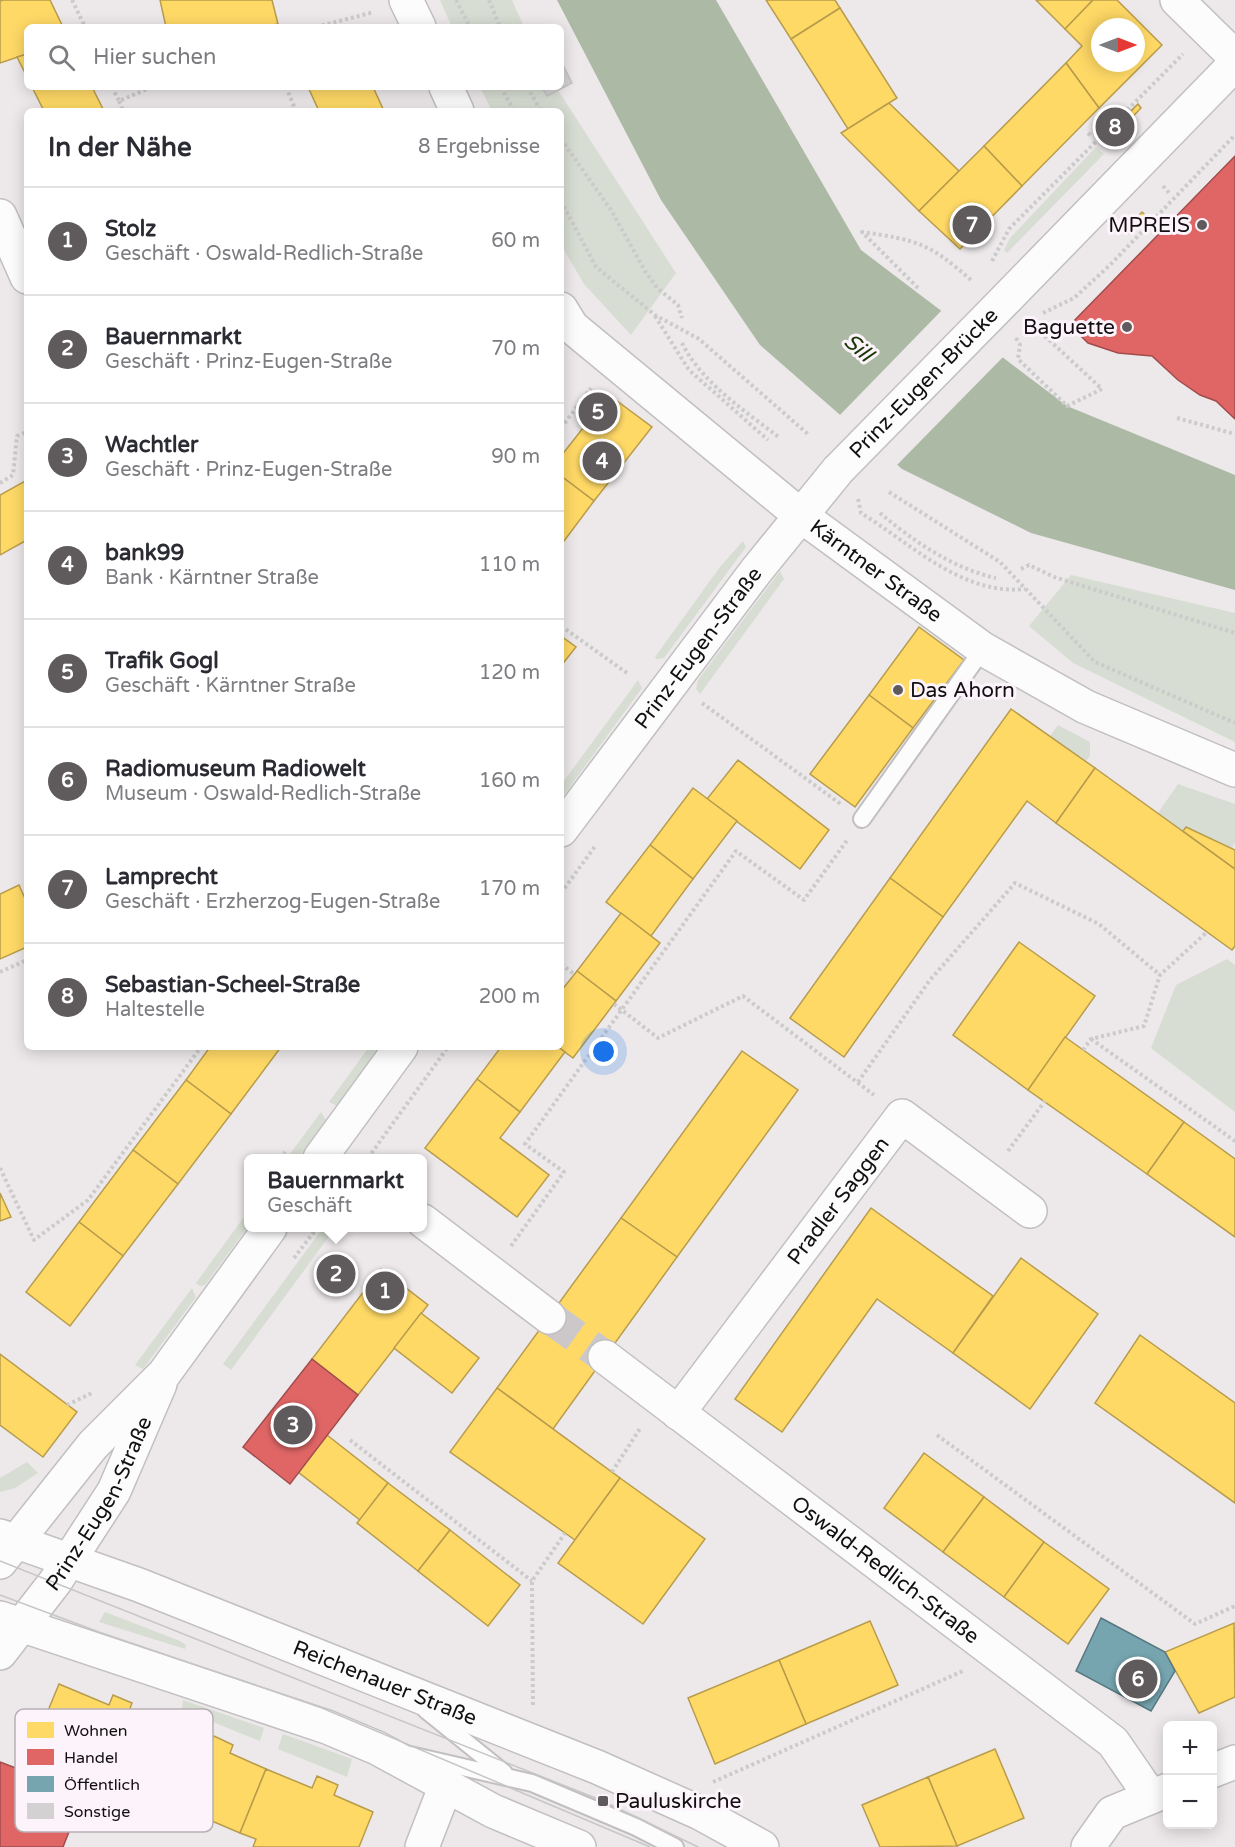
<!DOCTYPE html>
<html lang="de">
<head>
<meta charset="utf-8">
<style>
  :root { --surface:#fff; --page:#f2f2f3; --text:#2b2b33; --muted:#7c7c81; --line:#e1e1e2; --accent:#5f5b5d }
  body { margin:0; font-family:"Varela Round",sans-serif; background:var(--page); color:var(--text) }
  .controls { position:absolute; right:18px; bottom:18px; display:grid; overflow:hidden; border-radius:9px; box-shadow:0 3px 15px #0003 }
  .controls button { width:54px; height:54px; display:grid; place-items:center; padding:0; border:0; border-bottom:2px solid var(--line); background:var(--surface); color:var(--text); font:30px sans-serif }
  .compass { position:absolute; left:1091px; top:18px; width:54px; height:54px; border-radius:50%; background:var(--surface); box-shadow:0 3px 15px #0003; rotate:90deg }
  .you { position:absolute; left:604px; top:1052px; width:21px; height:21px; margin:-15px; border:4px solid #fff; border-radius:50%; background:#1a73e8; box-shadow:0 0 0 9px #1a73e833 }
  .badge { display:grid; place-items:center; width:39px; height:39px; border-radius:50%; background:var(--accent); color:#fff; font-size:20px; font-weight:700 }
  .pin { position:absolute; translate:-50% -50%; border:3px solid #fff; box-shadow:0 2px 6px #0006 }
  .popup { position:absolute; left:244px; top:1154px; width:183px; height:78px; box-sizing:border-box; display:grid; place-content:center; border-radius:9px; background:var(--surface); filter:drop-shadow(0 2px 4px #0005); font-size:20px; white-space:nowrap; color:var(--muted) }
  .popup b { font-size:22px; color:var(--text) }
  .popup::after { content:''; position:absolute; left:50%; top:100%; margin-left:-12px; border:12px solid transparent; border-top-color:var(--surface) }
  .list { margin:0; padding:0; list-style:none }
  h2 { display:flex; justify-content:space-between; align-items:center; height:78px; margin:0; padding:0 24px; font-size:26px }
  h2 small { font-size:20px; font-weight:400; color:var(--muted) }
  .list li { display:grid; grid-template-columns:39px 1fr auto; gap:18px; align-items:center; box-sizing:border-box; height:108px; padding:0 24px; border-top:2px solid var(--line) }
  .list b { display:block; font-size:22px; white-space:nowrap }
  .list p { margin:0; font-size:20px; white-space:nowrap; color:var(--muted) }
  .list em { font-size:20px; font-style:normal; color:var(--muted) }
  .icon { flex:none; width:33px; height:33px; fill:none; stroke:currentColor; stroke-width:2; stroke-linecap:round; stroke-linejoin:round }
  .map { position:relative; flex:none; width:1235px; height:1847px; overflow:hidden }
  .search { position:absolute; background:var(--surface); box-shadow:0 3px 15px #0003; left:24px; top:24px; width:540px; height:66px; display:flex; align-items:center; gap:15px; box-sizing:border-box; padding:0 21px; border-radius:9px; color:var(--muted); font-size:22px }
  .panel { position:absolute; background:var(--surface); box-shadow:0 3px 15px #0003; left:24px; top:108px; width:540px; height:942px; border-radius:9px }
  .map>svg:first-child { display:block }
  .green { fill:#d7ddd2 }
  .water { fill:#acb9a4 }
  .pier { fill:#ede9eb }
  .homes { fill:#ffd966; stroke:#b89c4c; stroke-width:1.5; fill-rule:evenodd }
  .shops { fill:#e06666; stroke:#a24c4c; stroke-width:1.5 }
  .public { fill:#76a5af; stroke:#587880; stroke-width:1.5 }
  .building { fill:#d4d1d3; stroke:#c6c3c5; stroke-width:1.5 }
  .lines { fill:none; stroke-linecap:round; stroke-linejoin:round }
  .minor-tunnel { stroke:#ccc8ca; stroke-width:33; stroke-dasharray:33 16; stroke-linecap:butt }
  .service-casing { stroke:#c2bfc1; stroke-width:20 }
  .minor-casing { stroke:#c2bfc1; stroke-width:36 }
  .tertiary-casing { stroke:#c2bfc1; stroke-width:36 }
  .path { stroke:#cbcbcb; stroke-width:4; stroke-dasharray:3 3; stroke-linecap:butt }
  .service { stroke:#fcfcfc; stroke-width:16 }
  .minor { stroke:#fcfcfc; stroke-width:33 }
  .tertiary { stroke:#fcfcfc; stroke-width:33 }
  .tram { stroke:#c7c6c6; stroke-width:1.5 }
  .tertiary-bridge-casing { stroke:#c2bfc1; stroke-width:36; stroke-linecap:butt }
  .tertiary-bridge { stroke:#fcfcfc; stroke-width:33 }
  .poi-dot { fill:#5f5b5d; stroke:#fcf4fa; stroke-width:2 }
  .labels { text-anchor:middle; stroke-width:6; stroke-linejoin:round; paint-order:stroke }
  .poi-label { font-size:21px; fill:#120f11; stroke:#fcf4fa; text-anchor:end }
  .street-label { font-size:21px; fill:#120f11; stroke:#fcf4fa }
  .water-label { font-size:22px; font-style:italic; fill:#1a3604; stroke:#fcf4fa }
  .key { fill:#fcf4fa; stroke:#b6afb4; stroke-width:1.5 }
  .key-label { font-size:16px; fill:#120f11 }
</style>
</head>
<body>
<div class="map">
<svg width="1235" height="1847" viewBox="0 0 1235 1847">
  <rect width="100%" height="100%" fill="#ede9eb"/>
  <g class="green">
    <path d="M440,0H512L524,27H452Z"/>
    <path d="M480,87H556L676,273L631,335L584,284L561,245V111H492Z"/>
    <path d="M1096,147L1104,154L1007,253L1004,250L1010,238Z"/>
    <path d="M743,541L746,547L664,658L657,659L655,657L720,567Z"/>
    <path d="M780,571L784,579L700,694L696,689L698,680Z"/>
    <path d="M1071,575L1235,613V742L1073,663L1029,626Z"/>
    <path d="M638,680L642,688L561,799V785Z"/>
    <path d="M1058,725L1090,742V756L1086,761L1050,736Z"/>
    <path d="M1178,784L1235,804V842L1232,849L1186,827L1183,831L1158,813Z"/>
    <path d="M1227,959L1235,965V1112L1151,1048L1176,985Z"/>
    <path d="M369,1047H379L337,1106L329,1102Z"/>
    <path d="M321,1112L326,1120L298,1158H287Z"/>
    <path d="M249,1210V1225L205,1285L200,1286L196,1283Z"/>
    <path d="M322,1229L330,1235L231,1370L223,1364Z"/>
    <path d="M192,1288L196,1297L143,1369L135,1365Z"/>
    <path d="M27,1462L38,1473L15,1488L0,1492V1478Z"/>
    <path d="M105,1612L180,1641L186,1645L185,1649L99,1622Z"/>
    <path d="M183,1700L264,1728L260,1741L188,1712L182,1709Z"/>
    <path d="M283,1734L352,1759L347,1777L278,1749Z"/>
  </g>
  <path class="water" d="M557,0H716L861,250L1067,406L1235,475V590L1031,533L902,469L760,345L661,200Z"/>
  <path class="pier" d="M943,309L1005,355L895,467L838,417Z"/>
  <g class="homes">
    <path d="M3,0H50L63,27H27V54L0,63V1Z"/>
    <path d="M160,0H272L278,24L263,27H166Z"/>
    <path d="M766,0H835L840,8L791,39Z"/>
    <path d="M1036,0H1093L1065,29Z"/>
    <path d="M1093,0H1117L1162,45L1099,108L1066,63L1082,46L1065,29ZM1100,27H1136V63H1100Z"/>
    <path d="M840,8L897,98L848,129L791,39Z"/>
    <path d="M27,54V77L17,57Z"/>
    <path d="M1066,63L1099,108L1022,186L984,146Z"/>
    <path d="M32,87H92L104,111H44Z"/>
    <path d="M308,87H373L384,111H319Z"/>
    <path d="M889,103L959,171L919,211L841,133Z"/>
    <path d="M1138,104L1141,108L1123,127L1119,123Z"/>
    <path d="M984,146L1022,186L960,249L919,211Z"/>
    <path d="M1142,212L1147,217L1130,234L1125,230Z"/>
    <path d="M609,395L652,427L594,501L561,476V456Z"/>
    <path d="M561,476L594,501L561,545Z"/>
    <path d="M27,480V540L0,555V495Z"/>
    <path d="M919,627L964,660L913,728L869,695Z"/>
    <path d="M561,636L576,647L561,666Z"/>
    <path d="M869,695L913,728L855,807L810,774Z"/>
    <path d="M1011,709L1095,768L1056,823L1027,801L943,917L890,878Z"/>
    <path d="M738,760L829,830L800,869L707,799Z"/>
    <path d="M1095,768L1235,869V946L1232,950L1056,823Z"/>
    <path d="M693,788L737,821L693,879L650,845Z"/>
    <path d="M1186,827L1235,850V869L1183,831Z"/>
    <path d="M650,845L693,879L651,936L606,902Z"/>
    <path d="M890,878L943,917L844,1057L790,1018Z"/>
    <path d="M19,885L27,903V947L0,959V894Z"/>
    <path d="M621,913L660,943L616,1001L577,971Z"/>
    <path d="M1019,942L1095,996L1028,1090L953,1035Z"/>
    <path d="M577,971L616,1001L573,1058L558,1047H561V991Z"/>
    <path d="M1065,1037L1184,1122L1147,1174L1028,1090Z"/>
    <path d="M210,1047H281L231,1114L186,1080Z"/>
    <path d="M501,1047H558L565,1052L520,1112L477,1079Z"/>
    <path d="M742,1051L798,1090L677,1257L621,1218Z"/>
    <path d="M477,1079L520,1112L500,1138L549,1175L517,1217L425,1148Z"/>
    <path d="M186,1080L231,1114L178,1184L133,1150Z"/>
    <path d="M1184,1122L1235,1159V1237L1147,1174Z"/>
    <path d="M133,1150L178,1184L123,1256L79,1222Z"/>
    <path d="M0,1193L11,1217L0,1221Z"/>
    <path d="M871,1208L993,1296L953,1353L877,1299L782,1432L735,1399Z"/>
    <path d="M621,1218L677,1257L553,1429L497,1388Z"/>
    <path d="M79,1222L123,1256L70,1326L26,1292Z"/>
    <path d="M1021,1258L1098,1314L1030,1409L953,1353Z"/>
    <path d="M381,1269L428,1305L358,1395L312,1359Z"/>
    <path d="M421,1313L479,1358L452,1393L394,1348Z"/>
    <path d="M1140,1335L1235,1403V1503L1095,1403Z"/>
    <path d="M0,1354L77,1412L43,1457L0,1425Z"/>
    <path d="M497,1388L620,1478L575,1540L450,1452Z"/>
    <path d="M327,1435L388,1483L360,1520L298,1472Z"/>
    <path d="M924,1453L984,1497L943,1552L884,1508Z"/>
    <path d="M620,1478L705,1539L643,1624L558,1563Z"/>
    <path d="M388,1483L450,1530L418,1571L357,1523Z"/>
    <path d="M984,1497L1044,1542L1004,1597L943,1552Z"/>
    <path d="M450,1530L520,1585L488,1626L418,1571Z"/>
    <path d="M1044,1542L1109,1589L1068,1644L1004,1597Z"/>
    <path d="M870,1621L898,1685L806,1724L779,1660Z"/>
    <path d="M1234,1623L1235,1697L1199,1713L1165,1652Z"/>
    <path d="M779,1660L806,1724L715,1764L688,1698Z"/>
    <path d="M59,1684L109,1705L113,1695L132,1703L128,1714L164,1729L139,1790L33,1747Z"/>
    <path d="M164,1729L209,1747L214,1736L233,1745L230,1753L266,1769L240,1833L139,1790Z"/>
    <path d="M995,1749L1024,1818L957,1846L928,1777Z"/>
    <path d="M266,1769L312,1788L317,1776L338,1785L334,1795L373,1812L359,1847H253L256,1839L240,1833Z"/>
    <path d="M928,1777L957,1846L880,1847L862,1805Z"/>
  </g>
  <g class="shops">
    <path d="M1235,156V419L1216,401L1200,395L1178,380L1152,356L1118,353L1088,343L1070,325Z"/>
    <path d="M312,1359L358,1395L290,1484L243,1447Z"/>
    <path d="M0,1762L84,1794L63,1847H0Z"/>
  </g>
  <path class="public" d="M1101,1618L1165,1652L1175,1671L1151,1711L1076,1671Z"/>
  <path class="building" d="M561,61L572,83L547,96L542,87H561Z"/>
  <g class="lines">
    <path class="minor-tunnel" d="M549,1317L605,1357"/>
    <g class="service-casing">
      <g id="service">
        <path d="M862,819L983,649"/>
        <path d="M426,1710L504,1773"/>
        <path d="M410,1755L532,1783L636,1827L675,1847"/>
      </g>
    </g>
    <g class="minor-casing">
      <g id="minor">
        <path d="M406,0L419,27"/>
        <path d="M1177,0L1235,57"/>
        <path d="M446,87L457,111"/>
        <path d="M0,216L27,277"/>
        <path id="s1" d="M561,309L572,327L800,515L983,649L1086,707L1235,770"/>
        <path d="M423,1221L549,1317"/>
        <path id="s2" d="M605,1357L1113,1742L1151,1797"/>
        <path id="s3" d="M678,1413L902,1116L1030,1211"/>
        <path d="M1212,1771L1235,1762"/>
        <path d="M422,1847L446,1785"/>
        <path d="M1088,1847L1112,1813L1168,1790"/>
      </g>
    </g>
    <g class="tertiary-casing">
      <g id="tertiary">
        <path d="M1007,298L1235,64"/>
        <path id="s4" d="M561,830L756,571L838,470"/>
        <path d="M320,1158L401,1047"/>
        <path id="s5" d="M0,1536L139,1585L597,1767L700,1813L762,1847"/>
        <path d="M0,1562L93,1445L164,1374L270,1228"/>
        <path d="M0,1618L327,1727L377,1748L493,1811L579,1847"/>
        <path id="s6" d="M0,1653L55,1582L114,1491L160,1384"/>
      </g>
    </g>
    <g class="path">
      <path d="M72,0L85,27"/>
      <path d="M456,0L470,27"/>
      <path d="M489,0L500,27"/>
      <path d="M316,27L374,12"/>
      <path d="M112,87L119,101L152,87"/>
      <path d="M286,87L296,111"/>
      <path d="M501,87L514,111"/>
      <path d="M527,87L541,111"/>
      <path d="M119,101L123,111"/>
      <path d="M1088,133L1091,136"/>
      <path d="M561,139L611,210L645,271L657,288L678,305L682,318"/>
      <path d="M1163,186L1170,194"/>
      <path d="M561,201L596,267L655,315L699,339L809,435"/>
      <path d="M992,261L1009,229L1183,54"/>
      <path d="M918,288L862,232C917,240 929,243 971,280"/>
      <path d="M1043,313L1074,298L1109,266L1235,135"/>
      <path d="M655,316L689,370L768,440"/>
      <path d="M1016,338L1020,345L1018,359L1067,406L1102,389L1035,327"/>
      <path d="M682,343C701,382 746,412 780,438"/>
      <path d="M1177,418L1235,434"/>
      <path d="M561,428L591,388"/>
      <path d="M0,483L13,475L17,436L27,432"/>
      <path d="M889,492L1000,562L1095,662L1235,723"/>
      <path d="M858,499L861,513C910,543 963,596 1025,589"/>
      <path d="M880,513C913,541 954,569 996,578"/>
      <path d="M1021,569L1029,565L1054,577L1235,633"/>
      <path d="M561,626L627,673"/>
      <path d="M702,703L842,805"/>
      <path d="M561,893L596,845"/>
      <path d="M561,964L574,974"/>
      <path d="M0,972L27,960"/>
      <path d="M614,1004L658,1038L743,996L874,1095"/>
      <path d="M1091,1039L1235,1141"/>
      <path d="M1083,1050L1091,1039L1144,1026L1160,975L1207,932"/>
      <path d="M858,1082L930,980L1015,883L1099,924L1160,975"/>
      <path d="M1008,1151L1045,1101"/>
      <path d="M280,1158L285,1152"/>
      <path d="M368,1158L448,1047"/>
      <path d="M0,1168L34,1240L88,1200L201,1047"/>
      <path d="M511,1246L564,1172L525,1144L736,851L804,900L848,839"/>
      <path d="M294,1258L317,1228"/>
      <path d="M67,1405L94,1392"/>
      <path d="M937,1435L1195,1624L1235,1606"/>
      <path d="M350,1440L532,1581"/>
      <path d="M612,1472L641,1427"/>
      <path d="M533,1705L532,1581L565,1533"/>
      <path d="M713,1782L963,1671"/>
    </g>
    <use href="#service" class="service"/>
    <use href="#minor" class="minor"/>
    <use href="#tertiary" class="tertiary"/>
    <g class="tram">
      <path d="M0,1561L603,1801L698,1847"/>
      <path d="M0,1595L99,1632L322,1708L650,1847"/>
    </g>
    <g class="tertiary-bridge-casing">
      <g id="tertiary-bridge">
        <path id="s7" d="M838,470L1007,298"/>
      </g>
    </g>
    <use href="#tertiary-bridge" class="tertiary-bridge"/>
  </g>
  <g class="poi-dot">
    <circle cx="1202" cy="225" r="6"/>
    <circle cx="1127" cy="327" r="6"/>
    <circle cx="898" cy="690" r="6"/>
    <rect x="597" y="1795" width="12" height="12" rx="3"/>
  </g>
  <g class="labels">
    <g class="poi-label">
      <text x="1190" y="232">MPREIS</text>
      <text x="1115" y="334">Baguette</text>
      <text x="910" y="697" text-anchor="start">Das Ahorn</text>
      <text x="615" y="1808" text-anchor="start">Pauluskirche</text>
    </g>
    <g class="street-label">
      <text dy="7" stroke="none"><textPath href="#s7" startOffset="122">Prinz-Eugen-Brücke</textPath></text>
      <text dy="7" stroke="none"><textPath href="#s1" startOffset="411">Kärntner Straße</textPath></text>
      <text dy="7" stroke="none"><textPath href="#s4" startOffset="228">Prinz-Eugen-Straße</textPath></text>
      <text dy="7" stroke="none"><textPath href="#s3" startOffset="266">Pradler Saggen</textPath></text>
      <text dy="7" stroke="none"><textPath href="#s6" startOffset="180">Prinz-Eugen-Straße</textPath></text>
      <text dy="7" stroke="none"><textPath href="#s2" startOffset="352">Oswald-Redlich-Straße</textPath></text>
      <text dy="7" stroke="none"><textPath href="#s5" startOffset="412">Reichenauer Straße</textPath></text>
    </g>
    <g class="water-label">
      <text transform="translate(859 347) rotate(41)" y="8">Sill</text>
    </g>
  </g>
  <rect x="15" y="1709" width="198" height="123" rx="9" class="key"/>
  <rect x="27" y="1722" width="27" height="16" fill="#ffd966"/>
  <rect x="27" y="1749" width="27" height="16" fill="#e06666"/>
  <rect x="27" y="1776" width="27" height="16" fill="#76a5af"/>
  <rect x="27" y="1803" width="27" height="16" fill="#d4d1d3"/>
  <g class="key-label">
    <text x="64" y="1736">Wohnen</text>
    <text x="64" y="1763">Handel</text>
    <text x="64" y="1790">Öffentlich</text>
    <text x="64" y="1817">Sonstige</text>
  </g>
</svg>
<div class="controls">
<button>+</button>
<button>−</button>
</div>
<svg class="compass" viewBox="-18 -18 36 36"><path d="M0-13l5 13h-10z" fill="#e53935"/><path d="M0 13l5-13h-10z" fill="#7c7c81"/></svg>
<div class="you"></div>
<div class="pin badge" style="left:385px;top:1291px">1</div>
<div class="pin badge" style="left:336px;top:1274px">2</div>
<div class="popup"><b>Bauernmarkt</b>Geschäft</div>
<div class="pin badge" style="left:293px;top:1425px">3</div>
<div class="pin badge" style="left:602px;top:461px">4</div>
<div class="pin badge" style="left:598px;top:412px">5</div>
<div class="pin badge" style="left:1138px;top:1679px">6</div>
<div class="pin badge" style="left:972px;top:225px">7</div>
<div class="pin badge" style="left:1115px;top:127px">8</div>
<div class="search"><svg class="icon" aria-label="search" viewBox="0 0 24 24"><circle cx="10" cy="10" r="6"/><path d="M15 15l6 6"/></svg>Hier suchen</div>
<section class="panel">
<h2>In der Nähe<small>8 Ergebnisse</small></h2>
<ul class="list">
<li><span class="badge">1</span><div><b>Stolz</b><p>Geschäft · Oswald-Redlich-Straße</p></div><em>60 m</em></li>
<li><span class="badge">2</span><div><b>Bauernmarkt</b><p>Geschäft · Prinz-Eugen-Straße</p></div><em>70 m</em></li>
<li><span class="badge">3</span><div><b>Wachtler</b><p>Geschäft · Prinz-Eugen-Straße</p></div><em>90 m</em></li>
<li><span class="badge">4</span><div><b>bank99</b><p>Bank · Kärntner Straße</p></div><em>110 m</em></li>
<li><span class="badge">5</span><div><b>Trafik Gogl</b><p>Geschäft · Kärntner Straße</p></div><em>120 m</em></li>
<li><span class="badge">6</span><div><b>Radiomuseum Radiowelt</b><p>Museum · Oswald-Redlich-Straße</p></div><em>160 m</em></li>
<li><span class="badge">7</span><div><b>Lamprecht</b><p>Geschäft · Erzherzog-Eugen-Straße</p></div><em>170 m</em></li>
<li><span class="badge">8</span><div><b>Sebastian-Scheel-Straße</b><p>Haltestelle</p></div><em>200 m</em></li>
</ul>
</section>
</div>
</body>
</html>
